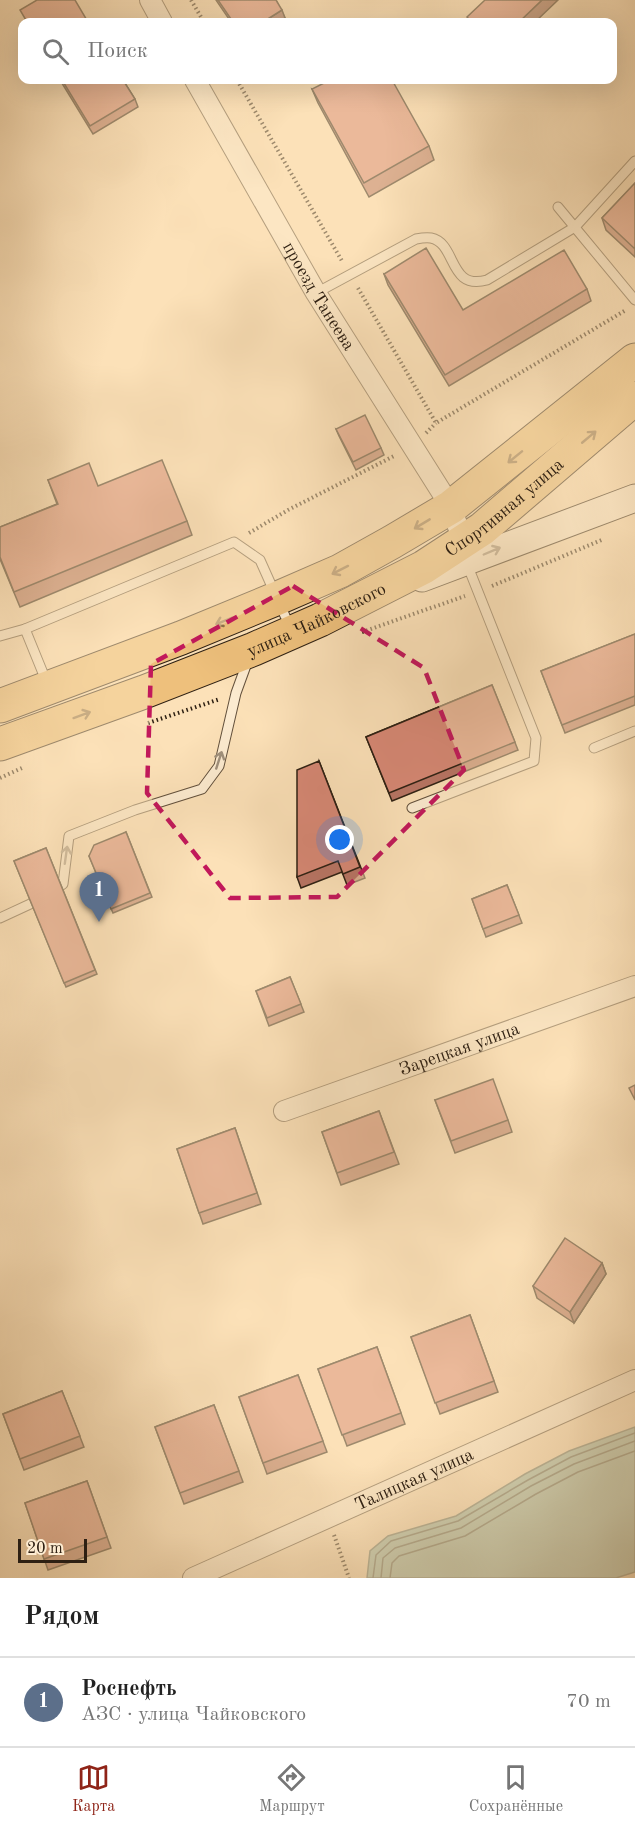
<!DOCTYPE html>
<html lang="ru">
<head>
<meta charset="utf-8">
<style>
  :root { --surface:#fff; --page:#f2f2f2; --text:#222; --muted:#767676; --line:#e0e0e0; --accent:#8f2418 }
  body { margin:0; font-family:"Old Standard TT",serif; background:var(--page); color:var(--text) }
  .scale { position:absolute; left:18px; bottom:15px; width:69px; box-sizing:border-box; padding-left:6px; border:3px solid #2e2013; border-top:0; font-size:16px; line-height:21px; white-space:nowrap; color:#2e2013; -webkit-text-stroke:4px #fdecd1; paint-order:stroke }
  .you { position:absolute; left:340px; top:840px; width:21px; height:21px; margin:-15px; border:4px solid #fff; border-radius:50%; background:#1a73e8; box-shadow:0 0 0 9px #1a73e833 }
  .badge { display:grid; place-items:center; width:39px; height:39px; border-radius:50%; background:var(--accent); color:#fff; font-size:20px; font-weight:700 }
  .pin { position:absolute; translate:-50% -50px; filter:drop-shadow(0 2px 3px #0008) }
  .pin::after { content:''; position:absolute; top:32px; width:21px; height:18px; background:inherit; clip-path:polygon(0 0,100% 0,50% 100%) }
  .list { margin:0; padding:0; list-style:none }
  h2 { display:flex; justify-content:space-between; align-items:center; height:78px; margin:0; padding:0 24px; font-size:26px }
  h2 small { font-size:20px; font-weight:400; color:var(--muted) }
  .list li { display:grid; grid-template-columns:39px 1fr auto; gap:18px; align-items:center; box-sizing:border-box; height:90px; padding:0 24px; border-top:2px solid var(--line) }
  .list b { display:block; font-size:22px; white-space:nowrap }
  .list p { margin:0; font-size:20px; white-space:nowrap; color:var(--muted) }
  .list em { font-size:20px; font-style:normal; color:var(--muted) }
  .icon { flex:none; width:33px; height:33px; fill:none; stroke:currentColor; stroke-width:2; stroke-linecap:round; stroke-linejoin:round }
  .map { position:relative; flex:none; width:635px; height:1578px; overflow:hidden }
  .search { position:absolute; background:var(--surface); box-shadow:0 6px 24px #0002; left:18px; right:18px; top:18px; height:66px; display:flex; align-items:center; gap:15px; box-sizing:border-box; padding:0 21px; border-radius:12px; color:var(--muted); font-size:22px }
  .sheet { height:168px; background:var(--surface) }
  nav { display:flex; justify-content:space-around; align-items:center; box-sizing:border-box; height:84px; border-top:2px solid var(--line); background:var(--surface); font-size:16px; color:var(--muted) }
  nav a { display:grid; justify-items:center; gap:3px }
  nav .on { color:var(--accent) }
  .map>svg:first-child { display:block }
  .water { fill:#9fbeae; stroke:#727f70; stroke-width:1.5 }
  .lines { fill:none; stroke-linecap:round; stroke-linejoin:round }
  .shore { stroke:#666f60; stroke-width:1.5 }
  .lane-casing { stroke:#62503c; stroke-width:11 }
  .street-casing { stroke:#62503c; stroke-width:22 }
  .secondary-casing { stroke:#2e2013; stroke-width:29 }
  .highway-casing { stroke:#2e2013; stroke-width:35 }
  .path { stroke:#2e2013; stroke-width:4; stroke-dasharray:1.5 3; stroke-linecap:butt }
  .lane { stroke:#fdecd1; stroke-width:9 }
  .street { stroke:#fdecd1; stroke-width:20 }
  .secondary { stroke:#fdecd1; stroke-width:27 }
  .highway { stroke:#eec07c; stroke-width:33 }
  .wall { fill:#b97565; stroke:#2e2013; stroke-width:1.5 }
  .shaded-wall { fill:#965f52; stroke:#2e2013; stroke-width:1.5 }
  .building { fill:#d78875; stroke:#2e2013; stroke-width:1.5 }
  .oneway { stroke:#8e7048 }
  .oneway2 { stroke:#a0907c }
  .marked { fill:none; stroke:#c2185b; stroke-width:4.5; stroke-dasharray:12 8; stroke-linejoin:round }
  .labels { text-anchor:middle; stroke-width:4.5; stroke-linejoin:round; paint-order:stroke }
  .street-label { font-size:18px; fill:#2e2013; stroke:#fdecd1 }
</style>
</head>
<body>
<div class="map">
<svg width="635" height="1578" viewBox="0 0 635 1578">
  <rect width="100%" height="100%" fill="#fce1b8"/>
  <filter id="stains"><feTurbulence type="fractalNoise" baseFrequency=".00333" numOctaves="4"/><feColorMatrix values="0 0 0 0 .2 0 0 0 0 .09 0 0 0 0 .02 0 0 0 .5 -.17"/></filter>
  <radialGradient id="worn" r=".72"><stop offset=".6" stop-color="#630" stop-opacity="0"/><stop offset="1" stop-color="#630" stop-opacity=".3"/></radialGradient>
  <path class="water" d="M635,1427V1572L616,1578H367L370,1551L388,1536L456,1516L525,1474L569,1451Z"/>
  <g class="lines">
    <g class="shore">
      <path d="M373,1578L376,1555L391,1541L458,1521L528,1480L571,1457L635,1433"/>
      <path d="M381,1578L383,1558L395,1548L461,1528L531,1486L574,1464L635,1441"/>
      <path d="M390,1578L392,1563L399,1556L465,1536L536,1494L578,1472L635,1451"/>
    </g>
    <g class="lane-casing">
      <g id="lane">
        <path d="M558,207L635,300"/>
        <path d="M316,293L416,239C421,238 426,237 431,238C457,243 448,291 487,280L575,227L635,161"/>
        <path d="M25,629L234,542L260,560L290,627"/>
        <path d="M0,636L25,629L47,683"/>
        <path d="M594,748L635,731"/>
        <path d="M412,808L534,761L536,738L467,564"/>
        <path d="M53,891L63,884L69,836L135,810L202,789L219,766L236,693L248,660"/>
        <path d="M0,918L41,899"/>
      </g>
    </g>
    <g class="street-casing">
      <g id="street">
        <path d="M150,0L162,22"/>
        <path id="s1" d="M195,80L316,293L451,507L463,541"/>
        <path id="s2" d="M284,1111L635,986"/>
        <path id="s3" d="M193,1578L635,1380"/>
      </g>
    </g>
    <g class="secondary-casing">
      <path id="secondary" d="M422,578L635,498"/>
    </g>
    <g class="highway-casing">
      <g id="highway">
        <path d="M0,706L181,638L278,598L340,571L392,542L451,507L635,360"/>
        <path id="s4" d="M0,744L144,692L254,649L320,620L424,567L482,529L635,398"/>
      </g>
    </g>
    <g class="path">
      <path d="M191,0L204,22"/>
      <path d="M237,80L342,261"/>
      <path d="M358,288L436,423L626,310"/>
      <path d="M426,433L436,423"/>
      <path d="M249,533L288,510L396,455"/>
      <path d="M492,586L604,539"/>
      <path d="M362,632L465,596"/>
      <path d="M148,723L220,699"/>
      <path d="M0,778L22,768"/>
      <path d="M334,1535L349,1578"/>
    </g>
    <use href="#lane" class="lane"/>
    <use href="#street" class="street"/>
    <use href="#secondary" class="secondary"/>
    <use href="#highway" class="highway"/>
  </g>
  <g class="wall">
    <path d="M216,0H276L285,18L278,22H231Z"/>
    <path d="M60,80H123L135,99L138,107L93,134Z"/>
    <path d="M312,89L429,146L434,160L369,197L318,103Z"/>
    <path d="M635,183V257L606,230L602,218Z"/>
    <path d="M384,274L463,310L587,289L591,301L449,386L388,285Z"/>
    <path d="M336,429L381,448L384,455L356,470L339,436Z"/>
    <path d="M48,480L98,486L187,521L192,535L20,607L0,559V527L57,504Z"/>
    <path d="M635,634V705L565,733L541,671Z"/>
    <path d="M492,685L518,750L392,801L366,737Z"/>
    <path d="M319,761L365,878L347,885L342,872L301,888L297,877Z"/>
    <path d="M126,832L152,897L113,913L89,856Z"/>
    <path d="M46,848L97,974L66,987L14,861Z"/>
    <path d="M507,885L522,923L486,937L472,899Z"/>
    <path d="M290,977L304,1012L269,1026L256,991Z"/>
    <path d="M435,1100L508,1120L512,1132L455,1153Z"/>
    <path d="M379,1111L399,1164L341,1185L322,1132Z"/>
    <path d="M235,1128L261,1204L203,1224L177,1149Z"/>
    <path d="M602,1263L606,1274L574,1323L537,1298L533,1286Z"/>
    <path d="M470,1315L498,1392L440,1414L411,1337Z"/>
    <path d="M377,1347L405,1424L347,1446L318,1369Z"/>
    <path d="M298,1375L327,1452L267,1474L239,1397Z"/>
    <path d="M62,1391L84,1447L24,1470L3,1414Z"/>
    <path d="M214,1405L243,1482L184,1504L155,1427Z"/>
    <path d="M87,1481L111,1548L48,1570L25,1503Z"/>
  </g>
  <g class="shaded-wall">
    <path d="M542,0H558L535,22H519Z"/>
    <path d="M282,10L285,18L278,22H263Z"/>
    <path d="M602,1263L606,1274L574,1323L570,1312Z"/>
  </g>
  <g class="building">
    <path d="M37,0H75L88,22H27L20,10Z"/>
    <path d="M218,0H276L282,10L263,22H233Z"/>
    <path d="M485,0H542L519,22H472L467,17Z"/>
    <path d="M62,80H123L135,99L90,126Z"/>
    <path d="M330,80H392L429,146L364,183L312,89Z"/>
    <path d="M635,183V249L602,218Z"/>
    <path d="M426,248L463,310L564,250L587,289L445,375L384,274Z"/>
    <path d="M365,415L381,448L353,462L336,429Z"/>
    <path d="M162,460L187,521L14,592L0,557V527L58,504L48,480L89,463L98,486Z"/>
    <path d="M635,634V696L562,725L541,671Z"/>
    <path d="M492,685L515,742L389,793L366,737Z"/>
    <path d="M319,761L360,867L343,874L338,861L297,877V770Z"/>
    <path d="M126,832L150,893L111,909L89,856L94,845Z"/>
    <path d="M46,848L95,970L64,983L14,861Z"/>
    <path d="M507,885L519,915L483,929L472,899Z"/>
    <path d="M290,977L301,1004L267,1018L256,991Z"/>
    <path d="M493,1079L508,1120L451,1141L435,1100Z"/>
    <path d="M635,1085V1100L629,1088Z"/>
    <path d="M379,1111L394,1152L337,1173L322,1132Z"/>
    <path d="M235,1128L257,1193L199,1213L177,1149Z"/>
    <path d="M565,1238L602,1263L570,1312L533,1286Z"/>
    <path d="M470,1315L494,1381L435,1403L411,1337Z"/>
    <path d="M377,1347L401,1413L342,1435L318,1369Z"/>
    <path d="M298,1375L323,1441L263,1463L239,1397Z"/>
    <path d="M62,1391L80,1436L20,1459L3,1414Z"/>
    <path d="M214,1405L239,1471L180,1493L155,1427Z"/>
    <path d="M87,1481L107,1537L44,1559L25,1503Z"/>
  </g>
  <defs><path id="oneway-shaft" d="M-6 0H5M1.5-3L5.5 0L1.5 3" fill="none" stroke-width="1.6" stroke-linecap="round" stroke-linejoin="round" transform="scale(1.5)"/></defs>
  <g class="oneway">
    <use href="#oneway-shaft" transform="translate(589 437) rotate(-40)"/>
    <use href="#oneway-shaft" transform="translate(515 457) rotate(141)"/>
    <use href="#oneway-shaft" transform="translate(422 524) rotate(149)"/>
    <use href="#oneway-shaft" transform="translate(340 570) rotate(153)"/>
    <use href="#oneway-shaft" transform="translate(224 621) rotate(158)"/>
    <use href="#oneway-shaft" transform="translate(82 715) rotate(-20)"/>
  </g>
  <g class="oneway2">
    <use href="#oneway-shaft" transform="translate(492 551) rotate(-23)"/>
    <use href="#oneway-shaft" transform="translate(219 760) rotate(-72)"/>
    <use href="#oneway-shaft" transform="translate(66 855) rotate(-82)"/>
  </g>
  <path d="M0 0H635V1578H0ZM293,586L424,668L464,770L337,897L230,898L147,793L151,664Z" fill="#fce1b8" fill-opacity=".55" fill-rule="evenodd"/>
  <path class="marked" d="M293,586L424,668L464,770L337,897L230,898L147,793L151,664Z"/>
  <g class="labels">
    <g class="street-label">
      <text dy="6" stroke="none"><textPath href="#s1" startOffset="249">проезд Танеева</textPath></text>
      <text dy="6" stroke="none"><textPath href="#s4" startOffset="560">Спортивная улица</textPath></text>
      <text dy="6" stroke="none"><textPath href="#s4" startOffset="340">улица Чайковского</textPath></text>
      <text dy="6" stroke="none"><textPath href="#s2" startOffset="186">Зарецкая улица</textPath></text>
      <text dy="6" stroke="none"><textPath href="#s3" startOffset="242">Талицкая улица</textPath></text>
    </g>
  </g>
  <rect width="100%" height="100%" filter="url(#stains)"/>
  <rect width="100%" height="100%" fill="url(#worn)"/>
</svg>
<div class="scale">20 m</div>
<div class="you"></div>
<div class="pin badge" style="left:99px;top:922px;background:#5c6f8a">1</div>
<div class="search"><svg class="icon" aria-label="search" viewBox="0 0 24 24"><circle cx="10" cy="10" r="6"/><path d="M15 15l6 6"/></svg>Поиск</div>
</div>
<section class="sheet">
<h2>Рядом<small></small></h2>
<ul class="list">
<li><span class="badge" style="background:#5c6f8a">1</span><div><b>Роснефть</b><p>АЗС · улица Чайковского</p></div><em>70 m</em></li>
</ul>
</section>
<nav>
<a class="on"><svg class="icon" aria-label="map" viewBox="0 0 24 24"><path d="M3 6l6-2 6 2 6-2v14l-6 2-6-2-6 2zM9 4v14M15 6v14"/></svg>Карта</a>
<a><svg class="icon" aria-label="directions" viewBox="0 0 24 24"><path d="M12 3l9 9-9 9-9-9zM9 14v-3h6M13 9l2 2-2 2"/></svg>Маршрут</a>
<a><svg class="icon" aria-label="saved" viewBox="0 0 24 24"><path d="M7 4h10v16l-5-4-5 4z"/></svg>Сохранённые</a>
</nav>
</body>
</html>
